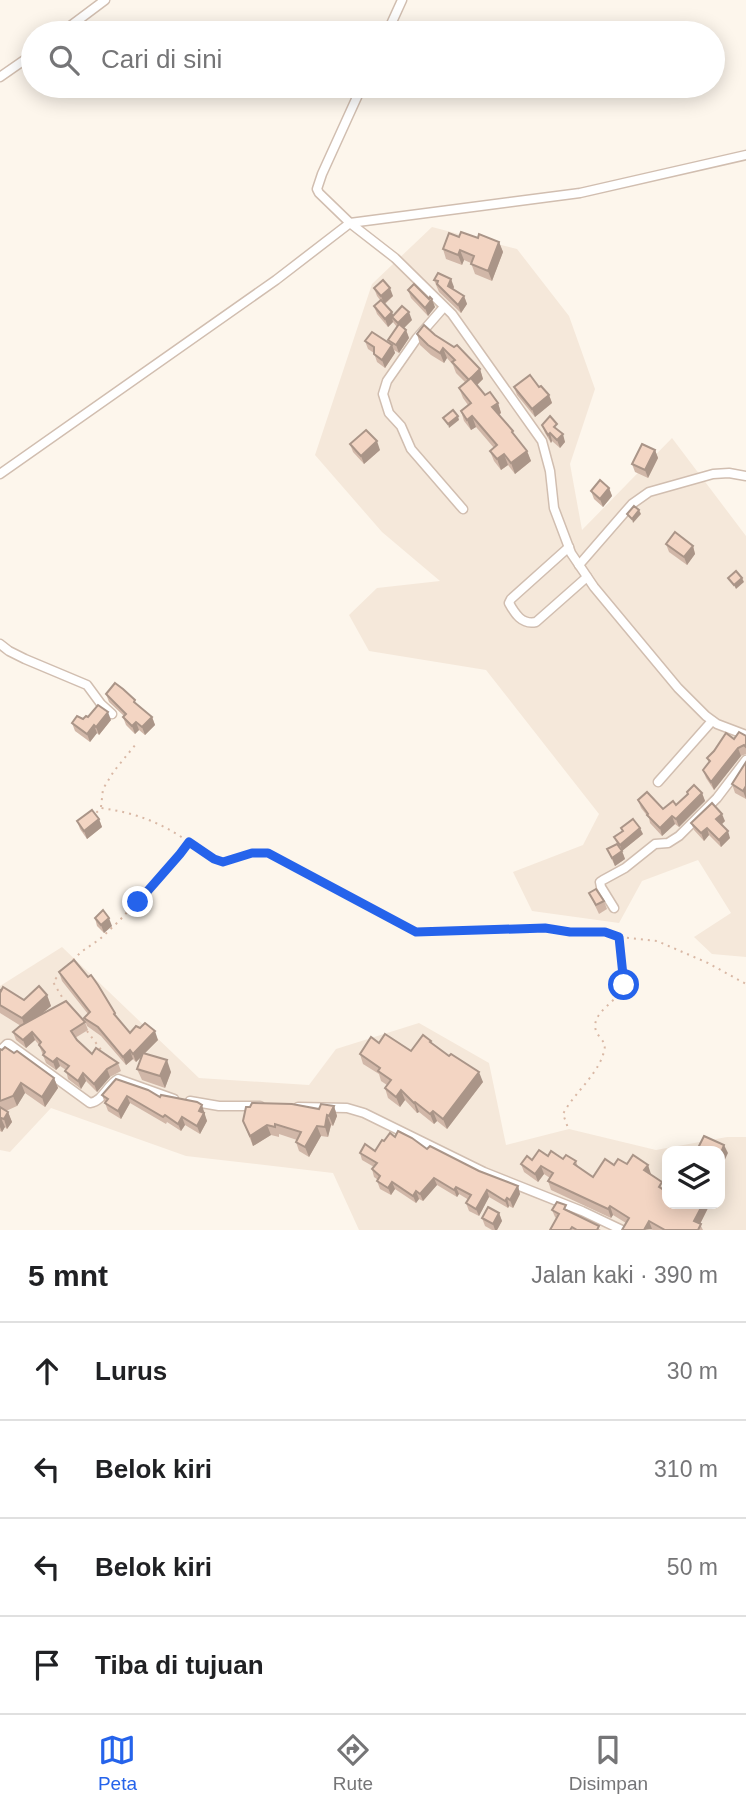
<!DOCTYPE html>
<html lang="id">
<head>
<meta charset="utf-8">
<style>
  :root { --surface:#fff; --page:#f2f2f2; --text:#202124; --muted:#757577; --line:#e0e0e0; --accent:#2563eb }
  body { margin:0; font-family:Arial,sans-serif; background:var(--page); color:var(--text) }
  .controls { position:absolute; right:21px; bottom:21px; display:grid; overflow:hidden; border-radius:14px; box-shadow:0 4px 18px #0003 }
  .controls button { width:63px; height:63px; display:grid; place-items:center; padding:0; border:0; border-bottom:2px solid var(--line); background:var(--surface); color:var(--text); font:35px sans-serif }
  .stop { position:absolute; width:21px; height:21px; margin:-16px; border:5px solid #2563eb; border-radius:50%; background:#fff }
  .stop.end { background:#2563eb; border-color:#fff; box-shadow:0 2px 7px #0008 }
  .list { margin:0; padding:0; list-style:none }
  h2 { display:flex; justify-content:space-between; align-items:center; height:91px; margin:0; padding:0 28px; font-size:30px }
  h2 small { font-size:23px; font-weight:400; color:var(--muted) }
  .list li { display:grid; grid-template-columns:46px 1fr auto; gap:21px; align-items:center; box-sizing:border-box; height:98px; padding:0 28px; border-top:2px solid var(--line) }
  .list b { display:block; font-size:26px; white-space:nowrap }
  .list em { font-size:23px; font-style:normal; color:var(--muted) }
  .icon { flex:none; width:38px; height:38px; fill:none; stroke:currentColor; stroke-width:2; stroke-linecap:round; stroke-linejoin:round }
  .map { position:relative; flex:none; width:746px; height:1230px; overflow:hidden }
  .search { position:absolute; background:var(--surface); box-shadow:0 4px 18px #0003; left:21px; right:21px; top:21px; height:77px; display:flex; align-items:center; gap:18px; box-sizing:border-box; padding:0 24px; border-radius:38px; color:var(--muted); font-size:26px }
  .sheet { height:483px; background:var(--surface) }
  nav { display:flex; justify-content:space-around; align-items:center; box-sizing:border-box; height:98px; border-top:2px solid var(--line); background:var(--surface); font-size:19px; color:var(--muted) }
  nav a { display:grid; justify-items:center; gap:4px }
  nav .on { color:var(--accent) }
  .map>svg:first-child { display:block }
  .residential { fill:#f5e8da; fill-rule:evenodd }
  .lines { fill:none; stroke-linecap:round; stroke-linejoin:round }
  .street-casing { stroke:#d1beb0; stroke-width:11 }
  .path { stroke:#d9b8a5; stroke-width:2; stroke-dasharray:2 5; stroke-linecap:butt }
  .street { stroke:#fff; stroke-width:8 }
  .wall { fill:#d1b7a8 }
  .shaded-wall { fill:#aa9588 }
  .building { fill:#f3d5c3; stroke:#aa9588; stroke-width:2 }
  .route { stroke:#2563eb; stroke-width:9 }
</style>
</head>
<body>
<div class="map">
<svg width="746" height="1230" viewBox="0 0 746 1230">
  <rect width="100%" height="100%" fill="#fdf6ec"/>
  <g class="residential">
    <path d="M432,227L517,249L569,316L595,389L570,464L582,530L672,438L746,536V957L712,954L694,937L731,913L698,860L642,881L619,923L532,911L513,872L583,845L599,814L486,670L369,651L349,615L377,588L440,581L382,532L315,455L372,284Z"/>
    <path d="M62,947L199,1078L309,1085L336,1049L419,1023L489,1063L506,1145L569,1129L656,1150L727,1137H746V1230H359L333,1173L186,1156L51,1108L10,1152L0,1150V986ZM667,1151H720V1204H667Z"/>
  </g>
  <g class="lines">
    <g class="street-casing">
      <g id="street">
        <path d="M61,33L105,0"/>
        <path d="M387,33L402,0"/>
        <path d="M0,77L33,54"/>
        <path d="M362,86L322,174L317,189L319,193L350,223L395,258L452,314L542,441L550,471L554,508L571,553L594,587L678,688L706,716L717,724L746,735"/>
        <path d="M444,307L417,338L387,381L383,394L389,413L401,426L411,449L463,509"/>
        <path d="M0,474L276,280L350,223L580,193L746,155"/>
        <path d="M569,547L511,599L509,603C515,614 522,625 536,622L587,577"/>
        <path d="M579,565L632,504L649,492L713,474L729,473L746,476"/>
        <path d="M0,644L9,651L25,659L87,685L101,704L112,714"/>
        <path d="M658,782L712,721"/>
        <path d="M614,908L601,887L600,882L603,880L625,868L655,844L668,843L679,836L717,798L746,760"/>
        <path d="M0,1051L7,1044H9L90,1103C103,1101 107,1085 118,1079L174,1099"/>
        <path d="M190,1101L219,1106H260"/>
        <path d="M298,1107L347,1108L364,1113L484,1172L582,1211L622,1230"/>
      </g>
    </g>
    <g class="path">
      <path d="M101,807L103,789L114,771L136,744"/>
      <path d="M189,842L214,859L223,862L252,853H268L416,932L545,928L570,932H605L619,937C620,947 626,978 624,986C618,1002 590,1012 596,1031C598,1036 603,1040 605,1045C603,1071 575,1091 563,1114L568,1128"/>
      <path d="M620,937L657,941L708,963L746,984"/>
      <path d="M68,965L81,952L100,939L119,921L180,854L189,842C160,822 136,813 101,808L96,813"/>
      <path d="M61,972L53,982L65,1002"/>
      <path d="M87,1031L105,1055"/>
    </g>
    <use href="#street" class="street"/>
  </g>
  <g class="wall">
    <path d="M459,237L478,238L499,242L503,252L492,281L475,274L471,263L464,260L462,265L446,259L443,249Z"/>
    <path d="M434,280L454,287L453,289L464,296L467,304L461,313L439,292Z"/>
    <path d="M374,288L393,296L385,304L393,315L412,320L404,328L406,330L409,338L399,353L394,350L395,353L385,368L377,362L374,353L368,349L365,341L389,344L388,340L397,327L393,322L388,327L377,314L374,306L380,300L377,296Z"/>
    <path d="M408,290L435,307L428,316L411,298Z"/>
    <path d="M417,334L435,335L480,369L483,379L477,385L485,395L498,403L501,413L499,415L527,451L531,461L515,474L508,465L501,470L494,461L490,451L494,448L476,427L471,430L464,421L461,411L468,405L463,398L459,388L465,382L456,373L453,365L447,358L444,363L431,355L420,345Z"/>
    <path d="M514,387H539L549,395L552,403L535,417L517,395Z"/>
    <path d="M542,425L560,432L565,442L560,448L552,441L551,443L545,433Z"/>
    <path d="M350,444L380,450L364,464L353,452Z"/>
    <path d="M655,450L658,458L648,478L635,472L632,464Z"/>
    <path d="M609,488L612,496L603,507L594,499L591,491Z"/>
    <path d="M666,544L693,546L695,554L687,565L669,552Z"/>
    <path d="M106,694L137,705L152,717L155,725L145,735L139,730L135,734L126,725L123,717L124,716L109,702Z"/>
    <path d="M88,717L111,720L99,735L97,733L90,742L75,731L72,723Z"/>
    <path d="M746,736V754L741,756L714,790L706,778L703,770L709,763L707,758L734,739Z"/>
    <path d="M746,762V799L735,793L732,784Z"/>
    <path d="M687,792L702,793L705,801L679,827L675,824L662,836L650,823L649,818L641,808L638,800L663,809L676,805L687,795Z"/>
    <path d="M99,819L102,827L87,839L80,829L77,821Z"/>
    <path d="M725,821L721,825L730,838L721,847L709,835L704,841L694,830L691,823Z"/>
    <path d="M621,828L643,834L622,851L625,859L615,866L607,849L617,844L614,837L622,831Z"/>
    <path d="M589,893L604,901L607,909L599,914Z"/>
    <path d="M95,918L112,926L104,933L97,926Z"/>
    <path d="M59,972L115,1013L117,1018L130,1033L158,1040L145,1053L171,1072L165,1088L142,1080L137,1069L142,1056L136,1062L133,1059L126,1065L101,1036L87,1026L84,1018L88,1014L62,981Z"/>
    <path d="M0,990L24,1000L47,995L51,1006L39,1016L85,1022L88,1030L75,1038L92,1054L118,1063L121,1071L110,1077L97,1092L86,1081L81,1089L68,1079L66,1070L60,1066L56,1070L46,1063L39,1045L35,1040L26,1048L16,1040L13,1032L21,1026L0,1013Z"/>
    <path d="M379,1043L411,1051L432,1044L483,1082L447,1129L437,1121L434,1124L419,1112L417,1113L405,1100L400,1107L388,1098L385,1088L387,1085L381,1081L379,1074L363,1064L360,1054Z"/>
    <path d="M0,1049L54,1078L58,1088L45,1107L25,1093L17,1106L6,1111L8,1112L12,1122L7,1129L5,1127L2,1132L0,1131Z"/>
    <path d="M102,1095L160,1097L205,1112L204,1114L207,1121L200,1134L185,1125L181,1131L167,1122L166,1124L130,1103L121,1119L108,1111Z"/>
    <path d="M334,1106L337,1116L333,1126L331,1125L328,1137L321,1136L309,1157L299,1151L296,1142L297,1140L279,1134V1137L271,1135L253,1146L243,1121L250,1107L319,1109Z"/>
    <path d="M395,1137L518,1186L520,1194L513,1208L509,1206L508,1208L489,1197L479,1216L469,1211L466,1203L469,1200L459,1194L457,1197L437,1185L423,1201L419,1199L416,1203L395,1189L391,1195L380,1189L377,1181L378,1180L374,1177L372,1169L374,1167L362,1160L360,1153L375,1151L384,1141Z"/>
    <path d="M563,1159L576,1161L578,1167L593,1177L614,1165H648L650,1174L665,1191L687,1205L710,1204L700,1224L703,1230H653L626,1223L613,1215L611,1218L551,1190L548,1181L550,1178L544,1174L538,1182L524,1172L521,1164L532,1160Z"/>
    <path d="M552,1210L568,1211L601,1230H550L556,1218L555,1217Z"/>
    <path d="M499,1213L502,1221L497,1230H492L485,1226L482,1218Z"/>
  </g>
  <g class="shaded-wall">
    <path d="M499,242L503,252L492,281L488,271Z"/>
    <path d="M460,250L464,260L462,265L458,255Z"/>
    <path d="M451,279L454,287L451,294L448,286Z"/>
    <path d="M390,288L393,296L384,304L381,296Z"/>
    <path d="M464,296L467,304L461,313L458,305Z"/>
    <path d="M432,299L435,307L428,316L425,308Z"/>
    <path d="M392,312L395,320L392,317L393,322L388,327L385,319Z"/>
    <path d="M409,312L412,320L401,331L398,323Z"/>
    <path d="M406,330L409,338L399,353L396,345Z"/>
    <path d="M392,345L395,353L385,368L382,360Z"/>
    <path d="M443,348L447,358L444,363L440,353Z"/>
    <path d="M480,369L483,379L472,390L469,380Z"/>
    <path d="M549,395L552,403L535,417L532,409Z"/>
    <path d="M498,403L501,413L495,417L492,407Z"/>
    <path d="M458,416L459,420L449,428L448,424Z"/>
    <path d="M472,416L476,427L471,430L467,420Z"/>
    <path d="M550,433L552,441L551,443L548,435Z"/>
    <path d="M563,434L565,442L560,448L557,440Z"/>
    <path d="M377,441L380,450L364,464L361,456Z"/>
    <path d="M655,450L658,458L648,478L645,470Z"/>
    <path d="M527,451L531,461L515,474L511,463Z"/>
    <path d="M504,454L508,465L501,470L497,459Z"/>
    <path d="M609,488L612,496L603,507L600,499Z"/>
    <path d="M639,510L641,514L633,523L632,519Z"/>
    <path d="M693,546L695,554L687,565L684,557Z"/>
    <path d="M742,578L744,582L736,589L734,585Z"/>
    <path d="M108,712L111,720L99,735L96,727Z"/>
    <path d="M152,717L155,725L145,735L142,727Z"/>
    <path d="M136,722L139,730L135,734L132,726Z"/>
    <path d="M94,725L97,733L90,742L87,734Z"/>
    <path d="M738,748L741,756L714,790L711,782Z"/>
    <path d="M746,786V799L743,791Z"/>
    <path d="M702,793L705,801L679,827L676,819Z"/>
    <path d="M722,814L725,821L719,827L716,819Z"/>
    <path d="M672,816L675,824L662,836L660,828Z"/>
    <path d="M99,819L102,827L87,839L84,831Z"/>
    <path d="M640,828L643,834L622,851L620,845Z"/>
    <path d="M707,828L709,835L704,841L701,833Z"/>
    <path d="M728,831L730,838L721,847L719,840Z"/>
    <path d="M622,851L625,859L615,866L612,858Z"/>
    <path d="M109,918L112,926L104,933L101,925Z"/>
    <path d="M47,995L51,1006L25,1028L22,1018Z"/>
    <path d="M155,1031L158,1040L136,1062L133,1054Z"/>
    <path d="M32,1032L35,1040L26,1048L23,1040Z"/>
    <path d="M130,1050L133,1059L126,1065L123,1057Z"/>
    <path d="M57,1058L60,1066L56,1070L53,1062Z"/>
    <path d="M167,1060L171,1072L165,1088L160,1076Z"/>
    <path d="M107,1069L110,1077L97,1092L94,1084Z"/>
    <path d="M479,1072L483,1082L447,1129L443,1119Z"/>
    <path d="M83,1073L86,1081L81,1089L78,1081Z"/>
    <path d="M54,1078L58,1088L45,1107L42,1097Z"/>
    <path d="M21,1083L25,1093L17,1106L13,1096Z"/>
    <path d="M401,1090L405,1100L400,1107L396,1097Z"/>
    <path d="M127,1096L130,1103L121,1119L118,1111Z"/>
    <path d="M415,1102L419,1112L417,1113L414,1103Z"/>
    <path d="M202,1105L207,1121L200,1134L197,1126L199,1111Z"/>
    <path d="M334,1106L337,1116L333,1126L329,1116Z"/>
    <path d="M433,1111L437,1121L434,1124L430,1114Z"/>
    <path d="M8,1112L12,1122L7,1129L4,1119Z"/>
    <path d="M327,1115L331,1125L328,1137L325,1127Z"/>
    <path d="M182,1117L185,1125L181,1131L178,1124Z"/>
    <path d="M1,1118L5,1127L2,1132L0,1127V1120Z"/>
    <path d="M267,1125L271,1135L253,1146L250,1136Z"/>
    <path d="M317,1126L321,1136L309,1157L305,1147Z"/>
    <path d="M724,1145L728,1153L720,1170V1155Z"/>
    <path d="M648,1165L651,1174L647,1179L644,1170Z"/>
    <path d="M541,1166L544,1174L538,1182L535,1174Z"/>
    <path d="M434,1178L437,1185L423,1201L420,1194Z"/>
    <path d="M392,1182L395,1189L391,1195L388,1188Z"/>
    <path d="M518,1186L520,1194L513,1208L510,1200Z"/>
    <path d="M456,1187L459,1194L457,1197L454,1190Z"/>
    <path d="M487,1190L489,1197L479,1216L476,1209Z"/>
    <path d="M416,1191L419,1199L416,1203L413,1196Z"/>
    <path d="M507,1198L509,1206L508,1208L505,1201Z"/>
    <path d="M703,1204H710L697,1230L694,1221Z"/>
    <path d="M610,1206L613,1215L611,1218L608,1209Z"/>
    <path d="M499,1213L502,1221L497,1230H495L493,1224Z"/>
    <path d="M649,1221L652,1229L644,1230Z"/>
  </g>
  <g class="building">
    <path d="M461,232L478,238L479,234L499,242L488,271L471,264L474,256L460,250L458,255L443,249L449,233L459,237Z"/>
    <path d="M438,273L451,279L448,286L464,296L458,305L437,284L438,281L434,280Z"/>
    <path d="M383,280L390,288L381,296L374,288Z"/>
    <path d="M414,284L429,299L430,297L432,299L425,308L408,290Z"/>
    <path d="M381,300L392,312L385,319L374,306Z"/>
    <path d="M402,306L409,312L398,323L392,317Z"/>
    <path d="M399,324L406,330L396,345L388,340Z"/>
    <path d="M424,325L435,335L454,347L457,345L480,369L469,380L452,362L455,360L443,348L440,353L428,345L417,334Z"/>
    <path d="M372,332L392,345L382,360L374,354V347L365,341Z"/>
    <path d="M530,375L539,387L541,386L549,395L532,409L514,387Z"/>
    <path d="M471,378L485,395L490,392L498,403L492,407L513,431L512,432L527,451L511,463L504,454L497,459L490,451L497,445L472,416L467,420L461,411L471,403L459,388Z"/>
    <path d="M453,410L458,416L448,424L443,418Z"/>
    <path d="M550,416L557,424L554,427L563,434L557,440L550,433L548,435L542,425Z"/>
    <path d="M366,430L377,441L361,456L350,444Z"/>
    <path d="M642,444L655,450L645,470L632,464Z"/>
    <path d="M600,480L609,488L600,499L591,491Z"/>
    <path d="M634,506L639,510L632,519L627,514Z"/>
    <path d="M675,532L693,546L684,557L666,544Z"/>
    <path d="M736,571L742,578L734,585L728,578Z"/>
    <path d="M115,683L123,689L135,700L134,702L152,717L142,727L136,722L132,726L123,717L126,714L106,694Z"/>
    <path d="M98,705L108,712L96,727L94,725L87,734L72,723L77,716L83,719L86,716L88,717Z"/>
    <path d="M739,732L746,736V747L744,745L738,748L711,782L703,770L710,761L707,758L714,751L726,733L734,739Z"/>
    <path d="M746,762V786L743,791L732,784Z"/>
    <path d="M694,785L702,793L676,819L672,816L660,828L647,815L648,814L638,800L647,792L663,809L673,801L676,805L688,794L687,792Z"/>
    <path d="M712,803L722,814L716,819L728,831L719,840L707,828L701,833L691,823Z"/>
    <path d="M92,810L99,819L84,831L77,821Z"/>
    <path d="M633,819L640,828L620,845L614,837L623,831L621,828Z"/>
    <path d="M617,844L622,851L612,858L607,849Z"/>
    <path d="M596,889L604,901L596,905L589,893Z"/>
    <path d="M103,910L109,918L101,925L95,918Z"/>
    <path d="M74,960L88,977L91,975L98,985L115,1013L114,1014L130,1033L136,1026L140,1028L145,1023L155,1031L133,1054L130,1050L123,1057L98,1027L84,1018L90,1012L59,972Z"/>
    <path d="M39,986L47,995L22,1018L0,1005V990L1,991L3,987L24,1000Z"/>
    <path d="M66,1001L85,1022L71,1031L77,1040L92,1054L96,1048L118,1063L107,1069L94,1084L83,1073L78,1081L65,1071L69,1066L57,1058L53,1062L43,1055L45,1052L39,1045L41,1042L32,1032L23,1040L13,1032L20,1026Z"/>
    <path d="M385,1034L411,1051L423,1035L431,1041L430,1042L449,1056L451,1054L479,1072L443,1119L433,1111L430,1114L415,1102L414,1103L401,1090L396,1097L385,1088L391,1080L378,1071L380,1068L360,1054L371,1037L379,1043Z"/>
    <path d="M5,1047L14,1053L17,1051L54,1078L42,1097L21,1083L13,1096L0,1101V1049L2,1050Z"/>
    <path d="M143,1053L167,1060L160,1076L137,1069Z"/>
    <path d="M116,1079L148,1090L160,1097L161,1095L197,1102L202,1105L199,1111L204,1113L197,1126L182,1117L178,1124L165,1115L163,1117L127,1096L118,1111L105,1103L108,1099L102,1095Z"/>
    <path d="M252,1103L292,1104L319,1109L321,1104L334,1106L329,1116L327,1115L325,1127L317,1126L305,1147L296,1142L301,1132L275,1124V1127L267,1125L250,1136L243,1121L246,1107H250Z"/>
    <path d="M0,1107L8,1112L4,1119L1,1118L0,1120Z"/>
    <path d="M398,1131L412,1138L427,1149L430,1146L479,1171L518,1186L510,1200L507,1198L505,1201L487,1190L476,1209L466,1203L471,1195L456,1187L454,1190L434,1178L420,1194L416,1191L413,1196L392,1182L388,1188L377,1181L380,1176L372,1169L377,1163L360,1153L365,1144L375,1151L382,1140L384,1141L390,1133L395,1137Z"/>
    <path d="M704,1136L724,1145L720,1155V1151H706L698,1148Z"/>
    <path d="M539,1150L548,1156L551,1151L563,1159L566,1155L576,1161L574,1164L593,1177L605,1159L614,1165L618,1159L627,1164L633,1155L648,1165L644,1170L662,1182L659,1187L667,1192V1204H685L687,1205L688,1204H703L694,1221L701,1224L698,1230H665L649,1221L644,1230H622L629,1218L610,1206L608,1209L548,1181L553,1173L541,1166L535,1174L521,1164L527,1156L532,1160Z"/>
    <path d="M557,1202L566,1205L564,1209L599,1226L597,1230H577L572,1227L570,1230H550L559,1214L552,1210Z"/>
    <path d="M488,1207L499,1213L493,1224L482,1218Z"/>
  </g>
  <g class="lines">
    <path class="route" d="M138,902L180,854L189,842L214,859L223,862L252,853H268L416,932L545,928L570,932H605L619,937L624,985"/>
  </g>
</svg>
<div class="controls">
<button><svg class="icon" aria-label="layers" viewBox="0 0 24 24"><path d="M12 4l9 5-9 5-9-5zM3 14l9 5 9-5"/></svg></button>
</div>
<div class="stop" style="left:624px;top:985px"></div>
<div class="stop end" style="left:138px;top:902px"></div>
<div class="search"><svg class="icon" aria-label="search" viewBox="0 0 24 24"><circle cx="10" cy="10" r="6"/><path d="M15 15l6 6"/></svg>Cari di sini</div>
</div>
<section class="sheet">
<h2>5 mnt<small>Jalan kaki · 390 m</small></h2>
<ul class="list">
<li><svg class="icon" aria-label="ahead" viewBox="0 0 24 24"><path d="M12 20V5M6 11l6-6 6 6"/></svg><div><b>Lurus</b></div><em>30 m</em></li>
<li><svg class="icon" aria-label="left" viewBox="0 0 24 24"><path d="M17 20v-9H6M10 6l-5 5 5 5"/></svg><div><b>Belok kiri</b></div><em>310 m</em></li>
<li><svg class="icon" aria-label="left" viewBox="0 0 24 24"><path d="M17 20v-9H6M10 6l-5 5 5 5"/></svg><div><b>Belok kiri</b></div><em>50 m</em></li>
<li><svg class="icon" aria-label="arrive" viewBox="0 0 24 24"><path d="M6 21V4h12l-3 4 3 4H6"/></svg><div><b>Tiba di tujuan</b></div></li>
</ul>
</section>
<nav>
<a class="on"><svg class="icon" aria-label="map" viewBox="0 0 24 24"><path d="M3 6l6-2 6 2 6-2v14l-6 2-6-2-6 2zM9 4v14M15 6v14"/></svg>Peta</a>
<a><svg class="icon" aria-label="directions" viewBox="0 0 24 24"><path d="M12 3l9 9-9 9-9-9zM9 14v-3h6M13 9l2 2-2 2"/></svg>Rute</a>
<a><svg class="icon" aria-label="saved" viewBox="0 0 24 24"><path d="M7 4h10v16l-5-4-5 4z"/></svg>Disimpan</a>
</nav>
</body>
</html>
